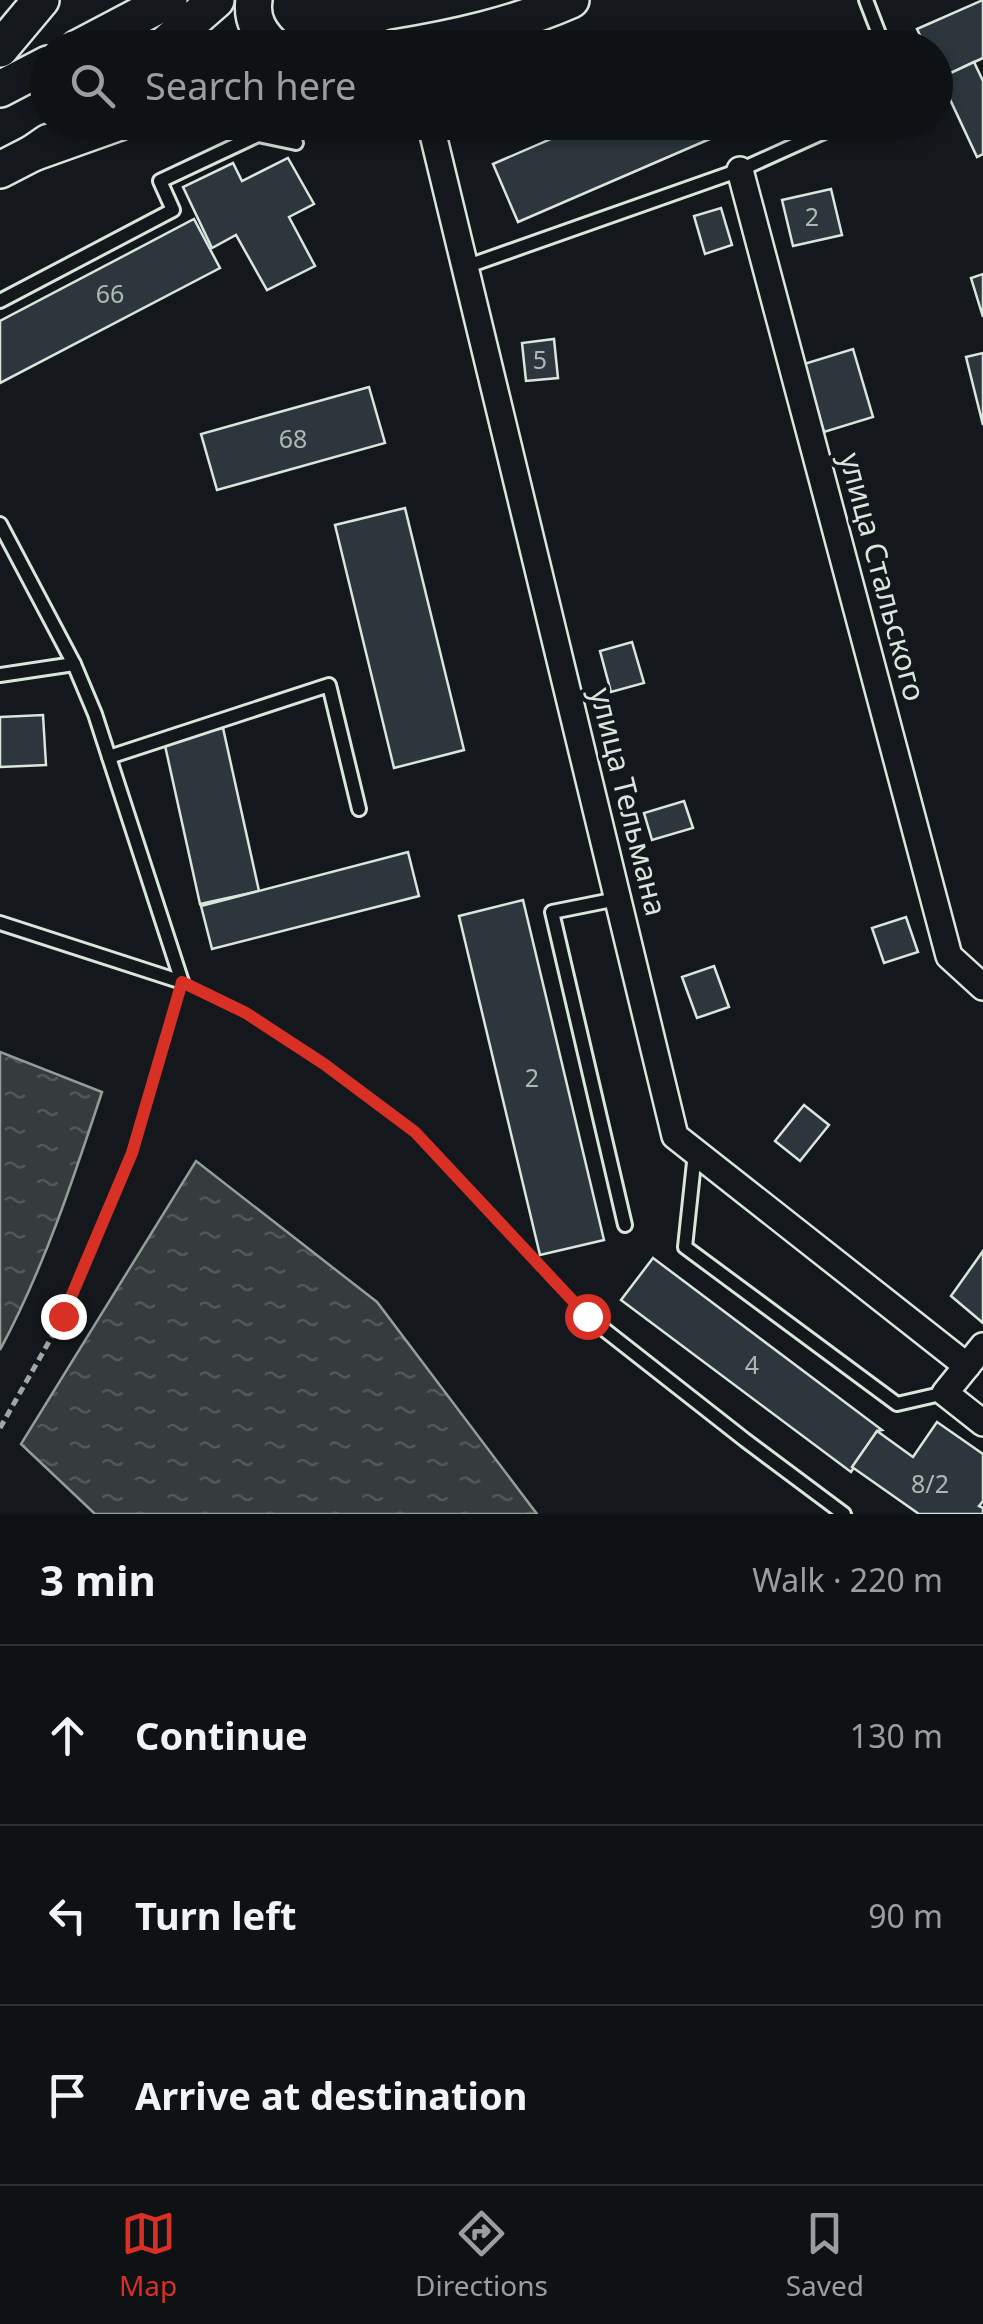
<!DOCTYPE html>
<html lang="en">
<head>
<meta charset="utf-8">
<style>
  :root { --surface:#0f1215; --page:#181b1e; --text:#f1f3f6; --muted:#9b9ea0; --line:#2f3234; --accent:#d93025 }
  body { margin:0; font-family:"Noto Sans",sans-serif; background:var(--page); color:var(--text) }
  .stop { position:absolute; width:30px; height:30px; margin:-22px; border:8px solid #d93025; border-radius:50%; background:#fff }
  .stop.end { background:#d93025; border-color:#fff; box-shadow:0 2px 10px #0008 }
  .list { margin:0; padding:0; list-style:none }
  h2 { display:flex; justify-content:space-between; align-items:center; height:130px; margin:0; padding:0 40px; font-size:42px }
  h2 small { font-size:32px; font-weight:400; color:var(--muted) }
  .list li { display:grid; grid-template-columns:65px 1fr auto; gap:30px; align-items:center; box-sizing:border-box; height:180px; padding:0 40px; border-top:2px solid var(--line) }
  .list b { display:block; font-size:38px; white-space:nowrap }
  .list em { font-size:32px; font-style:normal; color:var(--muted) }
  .icon { flex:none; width:55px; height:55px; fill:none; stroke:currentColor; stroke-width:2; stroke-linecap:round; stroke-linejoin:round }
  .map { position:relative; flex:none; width:983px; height:1514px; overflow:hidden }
  .search { position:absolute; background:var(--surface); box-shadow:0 5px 15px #0003; left:30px; right:30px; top:30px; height:110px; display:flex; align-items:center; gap:25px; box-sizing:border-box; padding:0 35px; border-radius:55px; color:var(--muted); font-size:38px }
  .sheet { height:670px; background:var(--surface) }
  nav { display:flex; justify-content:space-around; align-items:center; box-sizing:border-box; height:140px; border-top:2px solid var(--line); background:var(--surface); font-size:28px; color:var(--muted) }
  nav a { display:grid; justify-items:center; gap:5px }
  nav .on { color:var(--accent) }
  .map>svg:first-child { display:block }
  .water { fill:url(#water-ripples); stroke:#939e99; stroke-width:2.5 }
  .building { fill:#2c363c; stroke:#d8e6dc; stroke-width:2.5 }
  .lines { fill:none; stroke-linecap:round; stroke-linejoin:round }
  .service-casing { stroke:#d8e6dc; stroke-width:18 }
  .minor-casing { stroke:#d8e6dc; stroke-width:30 }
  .secondary-casing { stroke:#d8e6dc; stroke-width:40 }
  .path { stroke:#9da8a2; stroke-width:5; stroke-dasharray:8 5; stroke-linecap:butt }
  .service { stroke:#14181c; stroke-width:12 }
  .minor { stroke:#14181c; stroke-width:25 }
  .secondary { stroke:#14181c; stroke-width:35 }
  .route { stroke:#d93025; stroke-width:12 }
  .labels { text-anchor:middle; stroke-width:8; stroke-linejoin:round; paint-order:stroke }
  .number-label { font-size:25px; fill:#adbab4 }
  .street-label { font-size:30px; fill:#d8e6dc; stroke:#14181c }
</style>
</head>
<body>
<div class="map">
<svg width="983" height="1514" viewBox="0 0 983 1514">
  <defs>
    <pattern id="water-ripples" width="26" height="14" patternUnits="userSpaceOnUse" patternTransform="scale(2.5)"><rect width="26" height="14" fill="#363b3e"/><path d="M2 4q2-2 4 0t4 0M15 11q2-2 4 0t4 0" fill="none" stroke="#525759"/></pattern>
  </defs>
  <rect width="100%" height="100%" fill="#14181c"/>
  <g class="water">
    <path d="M0,1052L102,1092C73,1180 44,1268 0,1350Z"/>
    <path d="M196,1161L377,1302L537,1514H95L21,1444Z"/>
  </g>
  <g class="building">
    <path d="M983,0V58L940,78L936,68V48H926L917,29Z"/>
    <path d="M974,62L983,81V154L977,157L940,78Z"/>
    <path d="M590,122H749L518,222L493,164Z"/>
    <path d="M288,158L314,204L289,217L315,266L267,290L236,235L212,248L183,187L233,163L242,181Z"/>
    <path d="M831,189L842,235L793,246L782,200Z"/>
    <path d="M721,208L732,245L705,254L694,216Z"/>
    <path d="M194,219L220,268L0,383V321Z"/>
    <path d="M983,274V317L971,278Z"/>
    <path d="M554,339L558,378L526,381L522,343Z"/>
    <path d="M853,349L873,417L824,432L804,364Z"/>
    <path d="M983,353V425L966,357Z"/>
    <path d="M369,387L385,443L217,490L201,434Z"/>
    <path d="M405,508L464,750L394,768L335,525Z"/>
    <path d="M632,642L644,683L611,692L600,651Z"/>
    <path d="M43,715L46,765L0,767V717Z"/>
    <path d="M223,728L259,891L200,904L164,741Z"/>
    <path d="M684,801L693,828L652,840L644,813Z"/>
    <path d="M408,852L419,896L212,949L201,906Z"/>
    <path d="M523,900L604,1240L540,1255L459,916Z"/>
    <path d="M906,917L918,952L884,963L872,928Z"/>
    <path d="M714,966L729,1007L697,1018L682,977Z"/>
    <path d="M804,1105L829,1125L800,1161L775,1141Z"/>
    <path d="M983,1251V1323L951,1296Z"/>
    <path d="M653,1258L882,1430L877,1431L851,1472L621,1300Z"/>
    <path d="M937,1422L983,1454V1501L979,1506L983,1508V1514H919L852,1467L877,1431L913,1457Z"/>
  </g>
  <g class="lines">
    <g class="service-casing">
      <g id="service">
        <path d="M866,0L881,39L878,48"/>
        <path d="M465,267L740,170L846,122"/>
        <path d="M0,301L173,210L160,181L258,135L296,143"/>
        <path d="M0,524L74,664L95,714L182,982"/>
        <path d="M0,675L74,664"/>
        <path d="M109,757L329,685L359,809"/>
        <path d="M617,899L552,912L625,1225"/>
        <path d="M0,923L182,982"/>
        <path d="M695,1153L685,1247L897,1404L945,1393"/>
        <path d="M587,1316L745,1440L844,1514"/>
      </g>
    </g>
    <g class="minor-casing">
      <g id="minor">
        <path d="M430,122L675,1136L967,1366"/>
        <path d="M740,170L949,956L983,987"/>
        <path d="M983,1346L945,1393L983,1423"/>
      </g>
    </g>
    <g class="secondary-casing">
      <g id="secondary">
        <path d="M254,0C251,20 260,34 275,48"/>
        <path d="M78,48L169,0"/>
        <path d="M161,48L216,0"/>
        <path d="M394,48C455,38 514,25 571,0"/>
        <path d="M0,49L41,0"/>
        <path d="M0,89L48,64"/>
        <path d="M33,153L120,122"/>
        <path d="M0,170L33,153L49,142"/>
      </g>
    </g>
    <g class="path">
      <path d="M199,990L246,1013L324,1063L415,1131L575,1303"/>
      <path d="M0,1428L63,1317L132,1153L177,998"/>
    </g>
    <use href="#service" class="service"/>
    <use href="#minor" class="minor"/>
    <use href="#secondary" class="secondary"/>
  </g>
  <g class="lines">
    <path class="route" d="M63,1316L132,1153L182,982L246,1013L324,1064L415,1132L587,1316"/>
  </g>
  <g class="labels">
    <g class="number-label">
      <text x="812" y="226">2</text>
      <text x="110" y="303">66</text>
      <text x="540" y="369">5</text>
      <text x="293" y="448">68</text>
      <text x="532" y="1087">2</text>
      <text x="752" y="1374">4</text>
      <text x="930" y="1493">8/2</text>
    </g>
    <g class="street-label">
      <text transform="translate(882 577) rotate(75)" y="10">улица Стальского</text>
      <text transform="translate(628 802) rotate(76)" y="10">улица Тельмана</text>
    </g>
  </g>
</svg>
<div class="stop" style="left:587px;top:1316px"></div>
<div class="stop end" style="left:63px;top:1316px"></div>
<div class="search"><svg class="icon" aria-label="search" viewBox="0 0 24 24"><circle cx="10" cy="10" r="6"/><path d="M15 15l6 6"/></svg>Search here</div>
</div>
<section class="sheet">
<h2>3 min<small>Walk · 220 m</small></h2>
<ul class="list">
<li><svg class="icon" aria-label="ahead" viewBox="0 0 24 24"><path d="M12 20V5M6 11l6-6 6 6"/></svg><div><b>Continue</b></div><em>130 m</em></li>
<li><svg class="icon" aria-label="left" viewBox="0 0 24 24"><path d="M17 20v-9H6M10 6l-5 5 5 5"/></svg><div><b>Turn left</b></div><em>90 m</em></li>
<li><svg class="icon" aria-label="arrive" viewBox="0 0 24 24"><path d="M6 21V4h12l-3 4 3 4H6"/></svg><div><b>Arrive at destination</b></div></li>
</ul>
</section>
<nav>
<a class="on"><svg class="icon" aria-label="map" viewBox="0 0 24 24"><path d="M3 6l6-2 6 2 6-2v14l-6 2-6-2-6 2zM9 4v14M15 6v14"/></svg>Map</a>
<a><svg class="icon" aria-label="directions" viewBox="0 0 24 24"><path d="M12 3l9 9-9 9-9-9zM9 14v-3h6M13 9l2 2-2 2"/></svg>Directions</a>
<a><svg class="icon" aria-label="saved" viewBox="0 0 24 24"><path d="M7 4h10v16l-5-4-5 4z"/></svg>Saved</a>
</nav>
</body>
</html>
